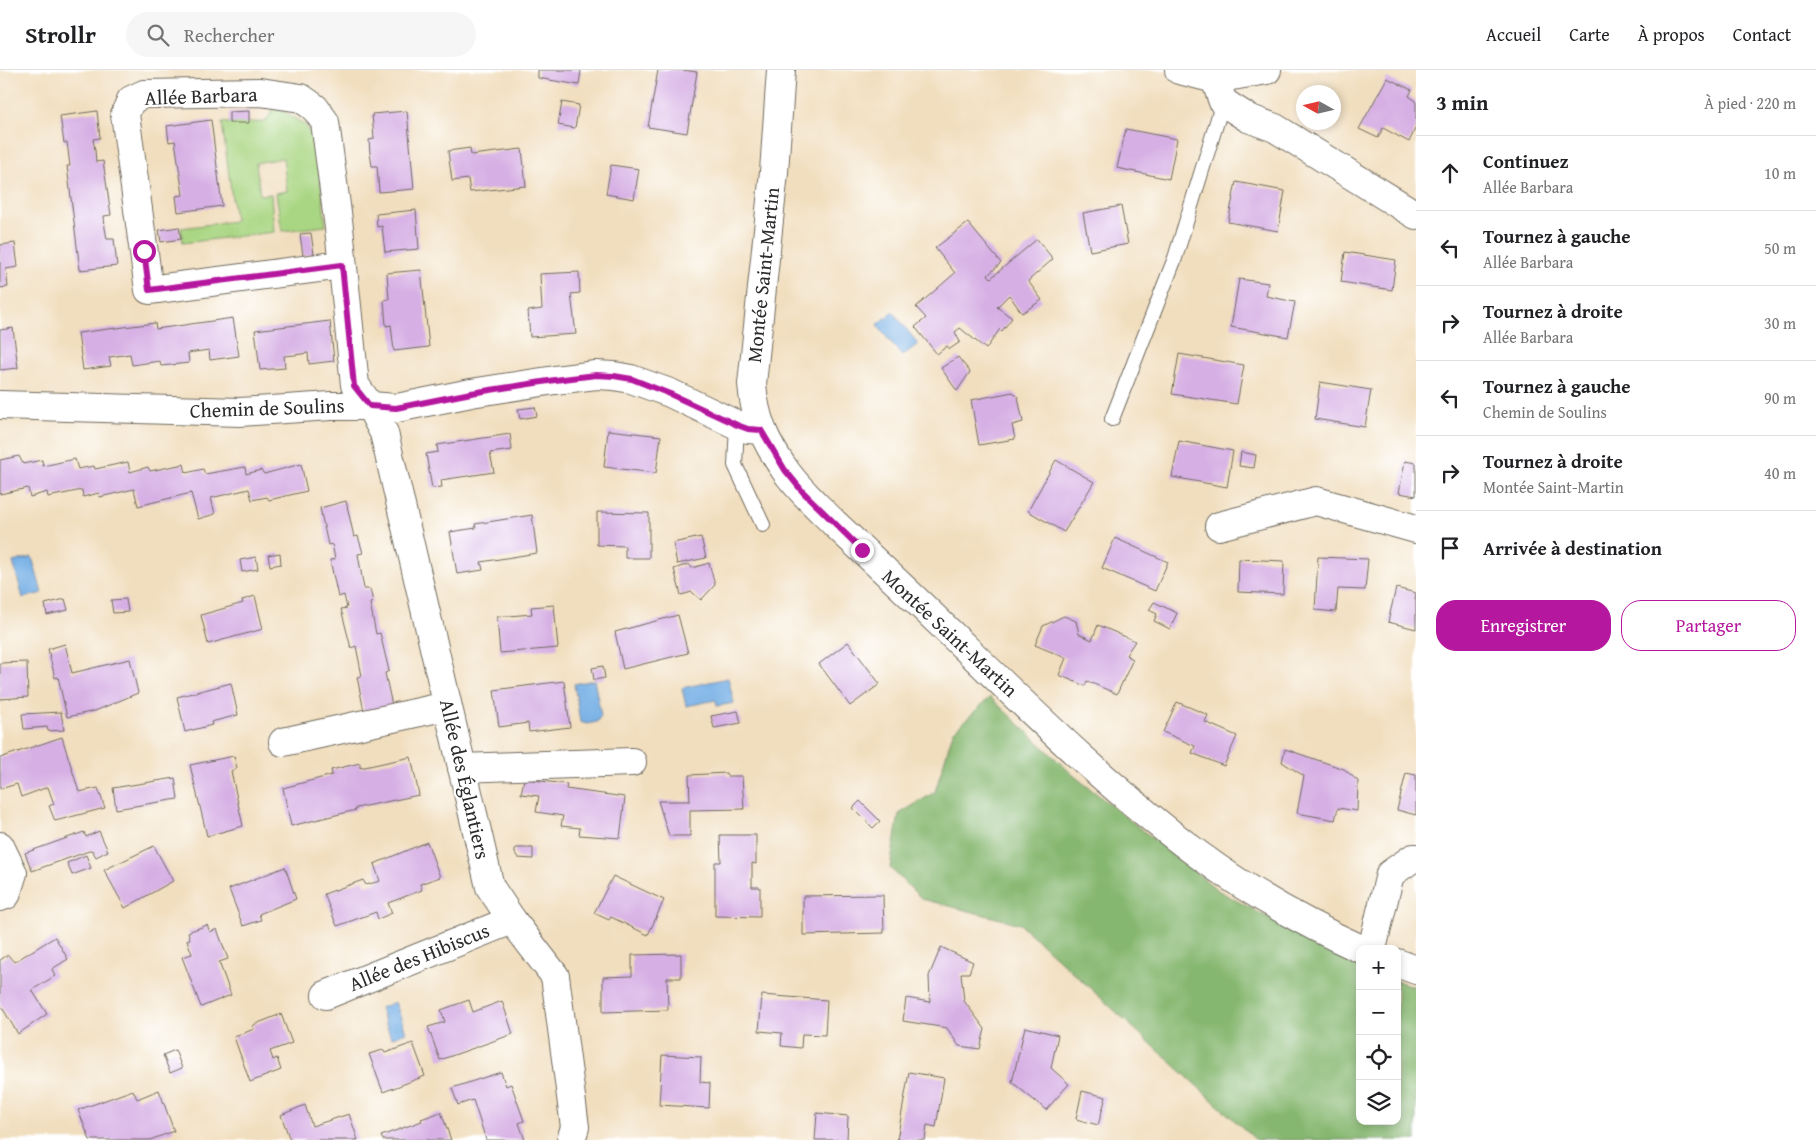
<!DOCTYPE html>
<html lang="fr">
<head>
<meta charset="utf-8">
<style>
  :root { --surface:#fff; --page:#f6f6f6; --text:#202124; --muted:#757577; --line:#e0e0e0; --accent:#b5179e }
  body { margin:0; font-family:"Gentium Book Plus",serif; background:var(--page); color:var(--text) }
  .controls { position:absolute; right:15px; bottom:15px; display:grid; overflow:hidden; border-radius:10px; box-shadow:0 2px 8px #0003 }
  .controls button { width:45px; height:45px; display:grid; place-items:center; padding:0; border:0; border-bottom:1px solid var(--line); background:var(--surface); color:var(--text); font:25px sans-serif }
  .compass { position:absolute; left:1296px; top:15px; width:45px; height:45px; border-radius:50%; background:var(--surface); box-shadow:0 2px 8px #0003; rotate:278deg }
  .stop { position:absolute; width:15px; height:15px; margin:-11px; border:4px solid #b5179e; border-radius:50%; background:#fff }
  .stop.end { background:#b5179e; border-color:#fff; box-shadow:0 1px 5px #0008 }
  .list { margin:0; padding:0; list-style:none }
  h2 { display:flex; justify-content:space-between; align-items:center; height:65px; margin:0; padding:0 20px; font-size:21px }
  h2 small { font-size:16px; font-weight:400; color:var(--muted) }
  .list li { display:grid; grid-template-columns:32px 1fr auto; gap:15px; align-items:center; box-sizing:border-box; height:75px; padding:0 20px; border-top:1px solid var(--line) }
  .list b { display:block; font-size:19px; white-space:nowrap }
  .list p { margin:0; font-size:16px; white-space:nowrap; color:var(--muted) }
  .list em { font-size:16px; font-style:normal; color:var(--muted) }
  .actions { display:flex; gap:10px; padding:15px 20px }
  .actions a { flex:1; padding:11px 0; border:1px solid var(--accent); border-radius:20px; text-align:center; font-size:18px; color:var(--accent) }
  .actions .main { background:var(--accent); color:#fff }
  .icon { flex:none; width:28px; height:28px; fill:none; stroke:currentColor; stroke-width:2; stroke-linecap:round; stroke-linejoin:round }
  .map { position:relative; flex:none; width:1416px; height:1070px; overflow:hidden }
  header { display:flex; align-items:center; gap:30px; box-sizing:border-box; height:70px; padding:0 25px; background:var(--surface); border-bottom:1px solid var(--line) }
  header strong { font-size:24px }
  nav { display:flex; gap:28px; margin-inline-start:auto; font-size:18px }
  .search { width:350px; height:45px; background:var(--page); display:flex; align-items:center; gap:12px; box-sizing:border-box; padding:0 18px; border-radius:28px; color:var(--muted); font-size:19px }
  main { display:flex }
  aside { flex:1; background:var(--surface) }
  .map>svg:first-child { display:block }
  .green { fill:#a9d682; stroke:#6a8056 }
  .forest { fill:#86b770; stroke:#58714e }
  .water { fill:#74afe5; stroke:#506d88 }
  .building { fill:#d6afe4 }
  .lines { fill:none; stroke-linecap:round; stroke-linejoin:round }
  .lane-casing { stroke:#706a5e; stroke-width:16 }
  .street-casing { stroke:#706a5e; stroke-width:30 }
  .lane { stroke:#fff; stroke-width:14 }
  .street { stroke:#fff; stroke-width:28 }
  .route { stroke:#b5179e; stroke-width:6 }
  .labels { text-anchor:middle; stroke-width:4.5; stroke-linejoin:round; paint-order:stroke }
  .street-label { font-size:20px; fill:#2b2b2b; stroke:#fff }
</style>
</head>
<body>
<header>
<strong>Strollr</strong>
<div class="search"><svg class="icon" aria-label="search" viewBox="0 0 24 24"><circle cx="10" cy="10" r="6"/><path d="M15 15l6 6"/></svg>Rechercher</div>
<nav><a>Accueil</a><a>Carte</a><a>À propos</a><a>Contact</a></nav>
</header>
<main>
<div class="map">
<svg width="1416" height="1070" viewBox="0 0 1416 1070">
  <rect width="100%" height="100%" fill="#fff"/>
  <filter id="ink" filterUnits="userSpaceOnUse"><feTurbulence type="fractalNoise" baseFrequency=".02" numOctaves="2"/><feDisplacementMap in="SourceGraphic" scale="10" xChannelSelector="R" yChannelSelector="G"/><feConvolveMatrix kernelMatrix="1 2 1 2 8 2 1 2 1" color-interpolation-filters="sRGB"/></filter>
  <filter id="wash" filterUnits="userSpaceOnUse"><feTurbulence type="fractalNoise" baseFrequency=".0096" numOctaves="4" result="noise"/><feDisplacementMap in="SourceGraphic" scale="20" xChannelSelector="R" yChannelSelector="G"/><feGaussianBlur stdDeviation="1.12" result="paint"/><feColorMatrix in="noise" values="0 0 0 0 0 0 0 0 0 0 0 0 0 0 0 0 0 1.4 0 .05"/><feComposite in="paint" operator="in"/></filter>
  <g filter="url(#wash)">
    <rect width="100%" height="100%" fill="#f1debe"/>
    <path class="green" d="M274,38L285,42L305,55L316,72L326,156L282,161L276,123L287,121L283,88L256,93L260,125L271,124L274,162L183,173L181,158L235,151L222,53L265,52Z"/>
    <path class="forest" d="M990,627L1073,705L1219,821L1296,863L1360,895V1051H1397V911L1416,917V1070H1256L1020,854L922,829L890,798L899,744L935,722L953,662Z"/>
    <g class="water">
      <path d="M893,242L918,274L902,286L877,255Z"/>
      <path d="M32,487L42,523L23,528L13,492Z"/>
      <path d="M728,608L734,633L717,636L716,630L686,636L682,618Z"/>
      <path d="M594,610L601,646L597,652L587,654L580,652L574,614Z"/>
      <path d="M395,932L406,962L391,968L380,938Z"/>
    </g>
    <g id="blocks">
      <g class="building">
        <path d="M538,0H581L579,15L538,8Z"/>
        <path d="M658,0H683L697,2L687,63L648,57Z"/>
        <path d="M1387,8L1412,20L1409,26L1416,31V57L1409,72L1383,58L1378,68L1359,59Z"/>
        <path d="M562,32L579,35L575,58L558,55Z"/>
        <path d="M97,41L100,68L93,69L95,80L96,92L103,91L111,145L104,146L105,158L107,169H114L117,196L80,200L67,96H70L67,72L64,73L60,46Z"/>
        <path d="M249,41V53H229V42Z"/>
        <path d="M407,41L414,119L379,122L377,96H372L370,83L369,70L374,69L372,44Z"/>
        <path d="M211,50L222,136L178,142L176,126L183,125L175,71L169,72L167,56Z"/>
        <path d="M1126,59L1177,69L1169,109L1117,98Z"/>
        <path d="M470,78L471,85L522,79L526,116L470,122L468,109L452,111L448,81Z"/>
        <path d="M611,95L639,99L634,129L606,124Z"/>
        <path d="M1236,112L1285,121L1278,161L1228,152Z"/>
        <path d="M1121,136L1128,174L1090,181L1083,143Z"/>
        <path d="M416,140L419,179L385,182L382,156L377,157L376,144Z"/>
        <path d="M968,153L1001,193L988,205L991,208L1037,169L1053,189L1028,211L1042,230L1022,243L1009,225L997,237L1012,248L1002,261L1000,259L986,279L960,258L955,262L960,272L950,279L947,276L937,284L915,257L926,248L916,237L955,203L935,178Z"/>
        <path d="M179,157L181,169L161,172L159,160Z"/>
        <path d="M311,163L314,184L303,186L300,164Z"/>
        <path d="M15,173L18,197L6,199L8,217L0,218V175Z"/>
        <path d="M1345,182L1396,190L1392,220L1341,212Z"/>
        <path d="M421,200L429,277L394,281L391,255L386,256L384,230L389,229L387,203Z"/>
        <path d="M579,202L580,223L571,224L576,264L530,267L528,241L542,239L540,204Z"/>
        <path d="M1239,209L1268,213L1266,226L1295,232L1288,267L1231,257Z"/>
        <path d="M233,248L239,286L210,290L209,280L188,283L189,293L161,296L160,291L132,295L130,284L109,287L111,296L83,300L78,263L155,253L156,259Z"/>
        <path d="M330,251L334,291L309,294L308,283L295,285L284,286L285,298L260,300L255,260Z"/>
        <path d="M13,258L18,298L0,300V260Z"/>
        <path d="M1179,284L1244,295L1237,334L1172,324Z"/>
        <path d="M958,287L970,302L957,321L941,298Z"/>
        <path d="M1320,312L1371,320L1365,357L1315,349Z"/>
        <path d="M1013,322L1018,327L1023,352L1012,355L1015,369L979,375L971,330Z"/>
        <path d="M535,337L537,346L520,349L518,339Z"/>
        <path d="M608,360L661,366L656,403L604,397Z"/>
        <path d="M510,364L512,380L490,383L494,402L441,410L442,417L432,418L426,384L438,382L437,375Z"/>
        <path d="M1179,371L1233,381L1227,417L1172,407Z"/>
        <path d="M1241,382L1256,385L1254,398L1239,396Z"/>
        <path d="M19,386L23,394L42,390L43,396L75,389L78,399L94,396L95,399L128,392L130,402L148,397L150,401L184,394L186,403L203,399L205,404L245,397L246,404L261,400L264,404L301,394L307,421L269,430L267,427L252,430L249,419L211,428L215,444L198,449L191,423L138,436L134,419L100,427L99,423L83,427L82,420L48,427L47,422L30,427L28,418L0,424V390Z"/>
        <path d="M1056,390L1094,412L1064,462L1028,441Z"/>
        <path d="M1405,391L1416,393V426L1399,423Z"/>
        <path d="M346,431L354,467L358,466L363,483L358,484L364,519H370L373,532L370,533L376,564L380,563L389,601L385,603L393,640L365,646L357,607L362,606L356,576L351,578L341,539L347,538L344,525L338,527L330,490L335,489L332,474L328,475L320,438Z"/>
        <path d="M597,442L649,443V488H625V476L597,475Z"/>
        <path d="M532,445L537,483L481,492L483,500L457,504L450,462L476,458L475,454Z"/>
        <path d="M701,467L706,488L677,494L673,473Z"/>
        <path d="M1115,468L1168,492L1155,521L1102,498Z"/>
        <path d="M280,483L281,494L270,496L268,485Z"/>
        <path d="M256,487L258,499L242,502L240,490Z"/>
        <path d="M1318,487L1368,489L1365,520L1338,519L1336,542L1315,540Z"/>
        <path d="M1239,489L1284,491L1283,524L1238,522Z"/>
        <path d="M709,493L715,515L701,530L692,522L681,525L674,499L689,494L692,498Z"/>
        <path d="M1396,518L1416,523L1415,530H1416V559L1388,552Z"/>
        <path d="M255,526L263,559L208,574L201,545L243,533L242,530Z"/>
        <path d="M65,529L68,540L47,545L45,534Z"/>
        <path d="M126,529L128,542L113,543L111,530Z"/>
        <path d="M1154,532L1177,543L1170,559L1154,551L1157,544L1149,540Z"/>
        <path d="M554,535L558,578L500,583L497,547L532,544L531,537Z"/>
        <path d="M678,545L688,583L623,599L615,562Z"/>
        <path d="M1064,546L1076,551L1079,564L1092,570L1098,555L1135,571L1126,585L1133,589L1117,624L1087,611L1085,616L1059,605L1066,588L1035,575L1043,556Z"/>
        <path d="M848,572L880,614L850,636L819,594Z"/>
        <path d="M65,574L72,603L130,589L138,623L95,641L67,647L58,607L55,608L48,579Z"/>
        <path d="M27,592L28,627L0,629V593Z"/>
        <path d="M603,596L605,608L594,610L592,598Z"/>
        <path d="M564,611L570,657L529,662L528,653L499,657L494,620Z"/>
        <path d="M231,613L238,645L211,652L212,655L185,662L177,627Z"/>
        <path d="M1177,632L1208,645L1205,652L1237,666L1224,696L1192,683L1195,676L1163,662Z"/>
        <path d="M738,641L741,653L714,658L711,646Z"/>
        <path d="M61,642L64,660L48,661L47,657L24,659L22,644Z"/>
        <path d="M62,667L79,722L98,718L105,738L55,751L49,736L54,734L48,717L21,727L17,714L0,719V688Z"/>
        <path d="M1285,679L1344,699L1358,711L1357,741L1338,738L1335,750L1297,743L1304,706L1282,692Z"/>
        <path d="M234,686L237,698L231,701L243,756L207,766L190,695Z"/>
        <path d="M411,687L419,725L356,738V740L291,756L283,718L332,705L331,700L360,693V698Z"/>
        <path d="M726,703L727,706H742L744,739L690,740V766H669L658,731H690L689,705Z"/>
        <path d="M1406,703L1416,705V745L1397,740Z"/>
        <path d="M175,708L178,729L116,739L113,718Z"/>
        <path d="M524,709L567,714L566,719L625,727L620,768L579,765L580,758L561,756L563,746L536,742L539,726L521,724Z"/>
        <path d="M860,731L880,751L873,758L853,738Z"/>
        <path d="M99,761L108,781L96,787L92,780L32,801L25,783L84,762L86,767Z"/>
        <path d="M720,765H756V794L752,793V817H760V847L715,846V792H721Z"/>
        <path d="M427,772L440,807L420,814L422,820L388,833L392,843L378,849L376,842L337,856L324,824L363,810L366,815L380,811L374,794Z"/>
        <path d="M154,776L173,811L125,838L104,800Z"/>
        <path d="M515,778H533V789L518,788L515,783Z"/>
        <path d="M86,785L91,798L72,805L67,793Z"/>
        <path d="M285,797L296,829L259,844L261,850L243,856L229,819Z"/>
        <path d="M613,806L664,830L648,865L611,847L609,850L594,843Z"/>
        <path d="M883,825L884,863L803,865V826Z"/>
        <path d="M207,855L210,862L217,859L228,889L219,892L231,925L201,937L182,887L192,884L187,870L190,869L188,862Z"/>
        <path d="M55,867L68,889L52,899L55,906L32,920L47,944L18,964L0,934V890L8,885L14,892Z"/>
        <path d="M941,877L973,892L969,903H961L964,931L985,959L980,979L959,976L947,958L903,951L906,928L930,932L929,906Z"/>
        <path d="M681,884V908H667L668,940L603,942V907L632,906V885Z"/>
        <path d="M762,925L827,930L825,965L802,964L801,978L781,976L782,963L759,961Z"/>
        <path d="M469,930L473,942L502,931L513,964L440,990L428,957L445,952L441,940Z"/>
        <path d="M281,944L292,973L270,981L273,990L277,988L281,1000L250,1012L234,967L254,959L253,955Z"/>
        <path d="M1025,957L1058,965L1051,998L1069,1014L1046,1040L1012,1012Z"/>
        <path d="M413,973L425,1006L383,1022L369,984L383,980L385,983Z"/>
        <path d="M175,980L182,998L170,1003L163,985Z"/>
        <path d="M662,985L701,987L700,1012L710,1013L709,1038L659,1035Z"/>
        <path d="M501,1002L506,1016L511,1014L516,1028L524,1051L519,1053L525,1070H486L473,1030L458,1035L452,1018Z"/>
        <path d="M909,1002L944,1008L936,1057L927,1055L925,1070H897Z"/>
        <path d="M133,1020L137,1029L159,1020L174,1061L150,1070H90L78,1040Z"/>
        <path d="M1082,1021L1106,1027L1098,1055L1076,1049Z"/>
        <path d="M305,1035L312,1056L349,1044L358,1070H290L281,1045Z"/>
        <path d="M441,1042L451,1070H383L381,1066L422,1051L421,1049Z"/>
        <path d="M817,1043L848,1046L847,1070H815Z"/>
      </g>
    </g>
  </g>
  <g filter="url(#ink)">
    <use href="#blocks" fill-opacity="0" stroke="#706a5e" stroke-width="1"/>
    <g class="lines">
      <g class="lane-casing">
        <g id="lane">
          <path d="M1112,349L1175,188L1223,32"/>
          <path d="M737,355L735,395L763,455"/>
        </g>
      </g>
      <g class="street-casing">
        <g id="street">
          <path d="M781,0L774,102L752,314C755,350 765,371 785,400C799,420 817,436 834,453C863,480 892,508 921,535C1011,621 1099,711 1199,785C1249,822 1304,853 1361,879"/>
          <path d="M1179,0L1215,9L1267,0"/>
          <path d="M1215,9L1223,32L1248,48L1275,58L1416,145"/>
          <path d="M342,195L149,220L125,44L131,30L144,24L260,22L301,28L315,38L325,52L339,158L355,315L370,336L384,363L490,817L512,850L555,906L575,1057L571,1070"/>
          <path d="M0,335L240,342L331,336H370L397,338L471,323L555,310L596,305L614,306L631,309L670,323L737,355L748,359L761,360"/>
          <path d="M1219,456L1316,431L1416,459"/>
          <path d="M283,672L447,636"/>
          <path d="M462,698L632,692"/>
          <path d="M0,776L13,803L6,825L0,827"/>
          <path d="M1372,879L1390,804L1413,788H1416"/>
          <path d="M1397,893L1416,900"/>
          <path d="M326,925L512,850"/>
        </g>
      </g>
      <use href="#lane" class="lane"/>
      <use href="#street" class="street"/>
    </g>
  </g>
  <g class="lines" filter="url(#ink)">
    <path class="route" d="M144,181L149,220L342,195L354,316L370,336L396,338L471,323L555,310L596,305L614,306L632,309L670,324L737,355L748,359L761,360L785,400L803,422L862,480"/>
  </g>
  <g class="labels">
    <g class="street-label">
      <text transform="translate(201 26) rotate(-2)" y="7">Allée Barbara</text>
      <text transform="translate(763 205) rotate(-84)" y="7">Montée Saint-Martin</text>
      <text transform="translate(267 338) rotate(-2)" y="7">Chemin de Soulins</text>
      <text transform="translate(950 563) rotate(43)" y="7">Montée Saint-Martin</text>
      <text transform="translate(465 709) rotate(77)" y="7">Allée des Églantiers</text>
      <text transform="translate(419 887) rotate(-22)" y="7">Allée des Hibiscus</text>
    </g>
  </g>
</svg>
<div class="controls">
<button>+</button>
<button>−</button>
<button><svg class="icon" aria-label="locate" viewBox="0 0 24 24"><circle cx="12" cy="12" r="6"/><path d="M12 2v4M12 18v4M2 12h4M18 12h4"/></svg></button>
<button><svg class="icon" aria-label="layers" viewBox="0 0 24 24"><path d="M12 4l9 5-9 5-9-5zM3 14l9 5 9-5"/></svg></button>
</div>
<svg class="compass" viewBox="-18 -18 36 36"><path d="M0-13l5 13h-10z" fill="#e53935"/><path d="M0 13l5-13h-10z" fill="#757577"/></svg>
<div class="stop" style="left:144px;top:181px"></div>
<div class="stop end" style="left:862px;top:480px"></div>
</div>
<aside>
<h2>3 min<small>À pied · 220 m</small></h2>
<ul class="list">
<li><svg class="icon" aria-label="ahead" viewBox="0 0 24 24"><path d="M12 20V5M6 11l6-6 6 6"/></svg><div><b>Continuez</b><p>Allée Barbara</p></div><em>10 m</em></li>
<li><svg class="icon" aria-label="left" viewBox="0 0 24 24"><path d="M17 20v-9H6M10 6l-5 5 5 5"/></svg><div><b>Tournez à gauche</b><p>Allée Barbara</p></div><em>50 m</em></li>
<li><svg class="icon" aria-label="right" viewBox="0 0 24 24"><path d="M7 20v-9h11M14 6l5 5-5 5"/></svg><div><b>Tournez à droite</b><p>Allée Barbara</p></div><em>30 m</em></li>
<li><svg class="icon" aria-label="left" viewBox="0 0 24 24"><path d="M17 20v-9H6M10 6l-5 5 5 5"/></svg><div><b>Tournez à gauche</b><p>Chemin de Soulins</p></div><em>90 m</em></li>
<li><svg class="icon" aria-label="right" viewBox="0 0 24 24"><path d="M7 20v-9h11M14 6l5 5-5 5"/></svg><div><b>Tournez à droite</b><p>Montée Saint-Martin</p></div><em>40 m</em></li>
<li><svg class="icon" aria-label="arrive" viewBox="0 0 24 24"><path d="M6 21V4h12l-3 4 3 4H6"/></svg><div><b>Arrivée à destination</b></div></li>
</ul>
<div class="actions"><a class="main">Enregistrer</a><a>Partager</a></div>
</aside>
</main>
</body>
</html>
